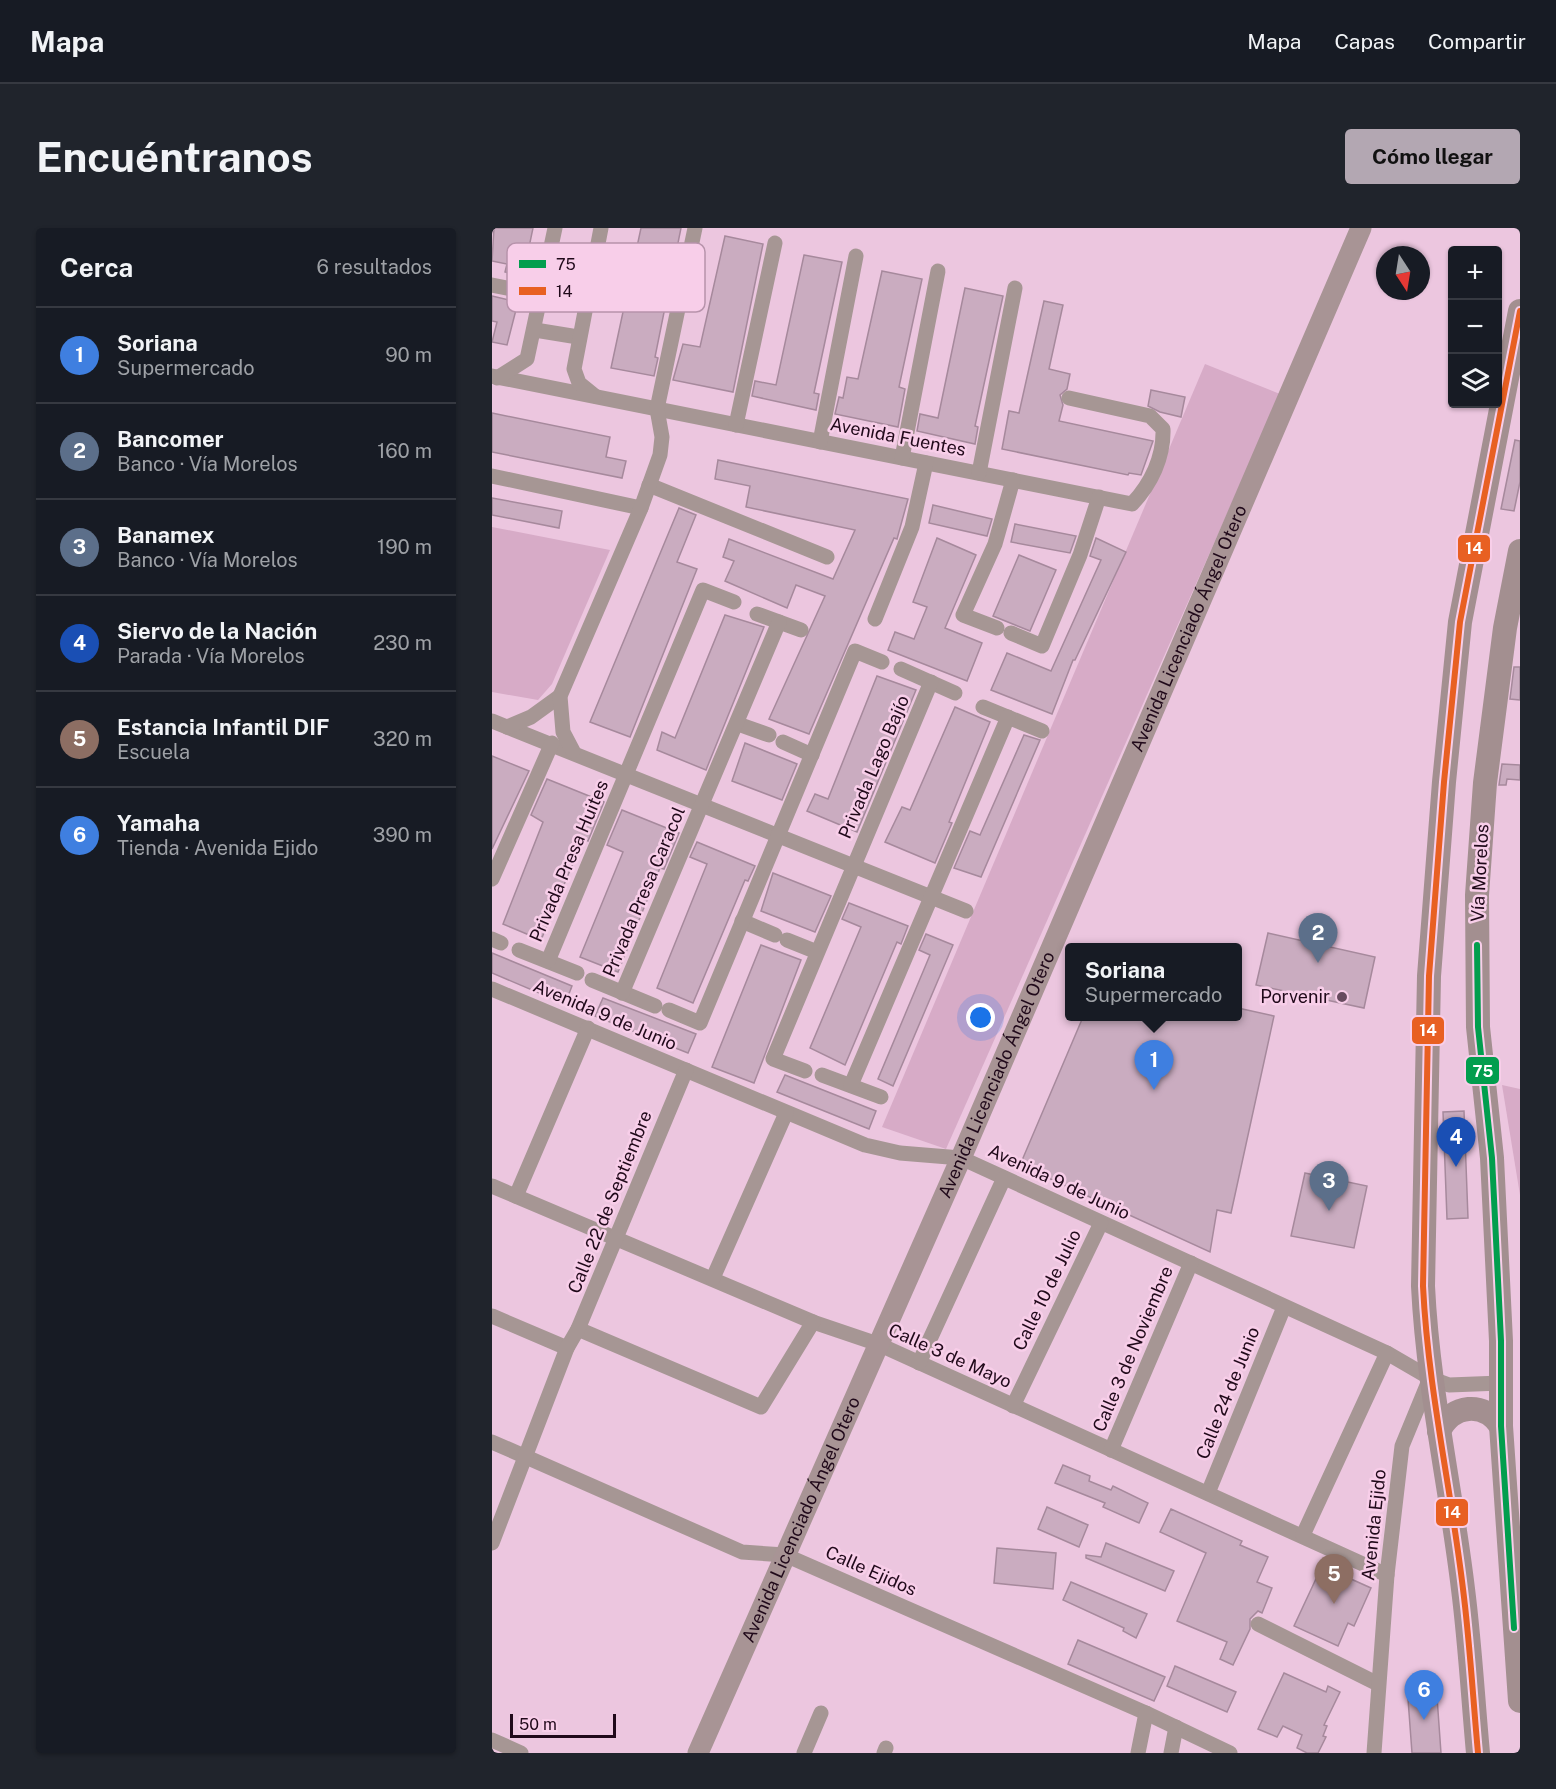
<!DOCTYPE html>
<html lang="es">
<head>
<meta charset="utf-8">
<style>
  :root { --surface:#171b24; --page:#20242c; --text:#f1f3f6; --muted:#9ea1a6; --line:#363941; --accent:#b3a7b2 }
  body { margin:0; font-family:"Public Sans",sans-serif; background:var(--page); color:var(--text) }
  .controls { position:absolute; right:18px; top:18px; display:grid; overflow:hidden; border-radius:6px; box-shadow:0 2px 4px #0004 }
  .controls button { width:54px; height:54px; display:grid; place-items:center; padding:0; border:0; border-bottom:2px solid var(--line); background:var(--surface); color:var(--text); font:30px sans-serif }
  .compass { position:absolute; left:884px; top:18px; width:54px; height:54px; border-radius:50%; background:var(--surface); box-shadow:0 2px 4px #0004; rotate:168deg }
  .scale { position:absolute; left:18px; bottom:15px; width:106px; box-sizing:border-box; padding-left:6px; border:3px solid #20091a; border-top:0; font-size:16px; line-height:21px; white-space:nowrap; color:#20091a; -webkit-text-stroke:4px #f8cee9; paint-order:stroke }
  .you { position:absolute; left:489px; top:790px; width:21px; height:21px; margin:-15px; border:4px solid #fff; border-radius:50%; background:#1a73e8; box-shadow:0 0 0 9px #1a73e833 }
  .badge { display:grid; place-items:center; width:39px; height:39px; border-radius:50%; background:var(--accent); color:#fff; font-size:20px; font-weight:700 }
  .pin { position:absolute; translate:-50% -50px; filter:drop-shadow(0 2px 3px #0008) }
  .pin::after { content:''; position:absolute; top:32px; width:21px; height:18px; background:inherit; clip-path:polygon(0 0,100% 0,50% 100%) }
  .popup { position:absolute; left:573px; top:715px; width:177px; height:78px; box-sizing:border-box; display:grid; place-content:center; border-radius:6px; background:var(--surface); filter:drop-shadow(0 2px 4px #0005); font-size:20px; white-space:nowrap; color:var(--muted) }
  .popup b { font-size:22px; color:var(--text) }
  .popup::after { content:''; position:absolute; left:50%; top:100%; margin-left:-12px; border:12px solid transparent; border-top-color:var(--surface) }
  .list { margin:0; padding:0; list-style:none }
  h2 { display:flex; justify-content:space-between; align-items:center; height:78px; margin:0; padding:0 24px; font-size:26px }
  h2 small { font-size:20px; font-weight:400; color:var(--muted) }
  .list li { display:grid; grid-template-columns:39px 1fr auto; gap:18px; align-items:center; box-sizing:border-box; height:96px; padding:0 24px; border-top:2px solid var(--line) }
  .list b { display:block; font-size:22px; white-space:nowrap }
  .list p { margin:0; font-size:20px; white-space:nowrap; color:var(--muted) }
  .list em { font-size:20px; font-style:normal; color:var(--muted) }
  .icon { flex:none; width:33px; height:33px; fill:none; stroke:currentColor; stroke-width:2; stroke-linecap:round; stroke-linejoin:round }
  .map { position:relative; flex:none; width:1028px; height:1525px; overflow:hidden; border-radius:6px }
  header { display:flex; align-items:center; gap:36px; box-sizing:border-box; height:84px; padding:0 30px; background:var(--surface); border-bottom:2px solid var(--line) }
  header strong { font-size:28px }
  nav { display:flex; gap:33px; margin-inline-start:auto; font-size:21px }
  .intro { display:flex; align-items:center; justify-content:space-between; box-sizing:border-box; height:144px; padding:0 36px }
  h1 { margin:0; font-size:42px }
  .button { padding:15px 27px; border-radius:6px; background:var(--accent); color:#111; font-size:21px; font-weight:700 }
  main { display:flex; gap:36px; padding:0 36px }
  aside { flex:1; background:var(--surface); border-radius:6px; box-shadow:0 2px 4px #0004 }
  .map>svg:first-child { display:block }
  .green { fill:#d7abc7 }
  .building { fill:#caacc0; stroke:#a6899c; stroke-width:1.5 }
  .lines { fill:none; stroke-linecap:round; stroke-linejoin:round }
  .minor { stroke:#a69694; stroke-width:15 }
  .secondary { stroke:#a89495; stroke-width:21 }
  .primary { stroke:#a38f90; stroke-width:24 }
  .bus-1-casing { stroke:#f8cee9; stroke-width:10 }
  .bus-2-casing { stroke:#f8cee9; stroke-width:10 }
  .bus-1 { stroke:#029e4e; stroke-width:6 }
  .bus-2 { stroke:#e86022; stroke-width:6 }
  .poi-dot { fill:#674b5f; stroke:#f8cee9; stroke-width:2 }
  .labels { text-anchor:middle; stroke-width:5; stroke-linejoin:round; paint-order:stroke }
  .street-label { font-size:18px; fill:#20091a; stroke:#f8cee9 }
  .poi-label { font-size:18px; fill:#20091a; stroke:#f8cee9; text-anchor:end }
  .key { fill:#f8cee9; stroke:#b793ab; stroke-width:1.5 }
  .key-label { font-size:16px; fill:#20091a }
  .line-badge { stroke:#f8cee9; stroke-width:2 }
  .badge-label { font-size:16px; text-anchor:middle; font-weight:bold; fill:#fff }
</style>
</head>
<body>
<header>
<strong>Mapa</strong>
<nav><a>Mapa</a><a>Capas</a><a>Compartir</a></nav>
</header>
<div class="intro"><h1>Encuéntranos</h1><a class="button">Cómo llegar</a></div>
<main>
<aside>
<h2>Cerca<small>6 resultados</small></h2>
<ul class="list">
<li><span class="badge" style="background:#3f7fe0">1</span><div><b>Soriana</b><p>Supermercado</p></div><em>90 m</em></li>
<li><span class="badge" style="background:#5c6f8a">2</span><div><b>Bancomer</b><p>Banco · Vía Morelos</p></div><em>160 m</em></li>
<li><span class="badge" style="background:#5c6f8a">3</span><div><b>Banamex</b><p>Banco · Vía Morelos</p></div><em>190 m</em></li>
<li><span class="badge" style="background:#1a4fb4">4</span><div><b>Siervo de la Nación</b><p>Parada · Vía Morelos</p></div><em>230 m</em></li>
<li><span class="badge" style="background:#8d6e63">5</span><div><b>Estancia Infantil DIF</b><p>Escuela</p></div><em>320 m</em></li>
<li><span class="badge" style="background:#3f7fe0">6</span><div><b>Yamaha</b><p>Tienda · Avenida Ejido</p></div><em>390 m</em></li>
</ul>
</aside>
<div class="map">
<svg width="1028" height="1525" viewBox="0 0 1028 1525">
  <rect width="100%" height="100%" fill="#ecc6df"/>
  <g class="green">
    <path d="M713,136L788,166L454,921L390,899Z"/>
    <path d="M0,299L118,322L60,456L46,472L0,464Z"/>
    <path d="M1010,857L1028,861V967Z"/>
  </g>
  <g class="building">
    <path d="M2,0H41L31,48L13,44L15,36L0,33Z"/>
    <path d="M149,0H189L163,129L166,130L162,148L119,140Z"/>
    <path d="M233,8L271,16L241,164L181,152L191,116L208,119Z"/>
    <path d="M312,27L350,34L322,165L327,166L324,182L260,168L263,153L284,157Z"/>
    <path d="M390,43L430,51L407,159L413,161L406,199L343,186L347,169L351,170L355,149L366,151Z"/>
    <path d="M473,60L511,68L483,198L486,199L483,216L425,203L428,186L446,190Z"/>
    <path d="M0,68L26,74L15,117L0,114L5,94L0,93Z"/>
    <path d="M552,73L571,77L557,141L578,146L575,161L568,167L571,177L567,193L661,213L649,247L637,245L636,247L510,221L517,183L527,185Z"/>
    <path d="M659,162L693,169L689,189L668,184L656,178Z"/>
    <path d="M0,185L118,209L114,229L134,233L130,250L0,224Z"/>
    <path d="M1023,212L1028,213V254L1022,283L1009,281Z"/>
    <path d="M226,232L416,271L405,311L402,310L317,506L277,491L333,368L304,357L295,380L233,353L242,333L231,329L237,311L341,351L363,302L254,279L258,258L223,251Z"/>
    <path d="M0,270L70,283L67,300L0,287Z"/>
    <path d="M441,277L500,291L495,308L437,295Z"/>
    <path d="M187,280L204,287L185,334L205,341L138,509L98,494Z"/>
    <path d="M523,296L584,308L578,325L519,314Z"/>
    <path d="M445,310L484,327L453,400L490,415L475,453L396,422L403,404L422,411L435,379L421,374Z"/>
    <path d="M604,310L634,324L583,432H581L560,486L499,462L515,425L559,443L609,332L598,328Z"/>
    <path d="M527,327L564,342L538,403L501,388Z"/>
    <path d="M233,387L272,399L214,542L165,522L170,504L183,510Z"/>
    <path d="M1022,439H1028V472L1018,471Z"/>
    <path d="M385,448L424,462L365,604L315,583L323,566L336,571Z"/>
    <path d="M463,479L498,494L457,594L460,595L443,635L393,614L410,579L418,582Z"/>
    <path d="M532,507L548,512L489,649L462,640L478,603L488,607Z"/>
    <path d="M253,515L305,536L290,572L240,553Z"/>
    <path d="M0,528L37,543L0,621Z"/>
    <path d="M1010,536L1028,537V552L1015,551L1014,557H1007Z"/>
    <path d="M55,551L112,574L96,613L91,611L49,712L11,696L51,594L39,587Z"/>
    <path d="M130,582L187,605L172,641L168,640L126,744L88,729L131,624L115,617Z"/>
    <path d="M205,614L263,638L256,653L253,652L201,775L165,760L215,636L198,629Z"/>
    <path d="M281,645L339,668L323,704L269,683Z"/>
    <path d="M357,675L416,698L409,716L405,714L353,837L318,820L369,699L350,691Z"/>
    <path d="M776,705L883,729L872,780L764,757Z"/>
    <path d="M434,706L461,717L401,858L386,851L438,727L427,722Z"/>
    <path d="M269,717L309,732L262,855L220,839Z"/>
    <path d="M0,725L80,758L73,776L0,745Z"/>
    <path d="M111,770L204,806L196,825L103,788Z"/>
    <path d="M746,780L782,788L739,985L725,982L718,1024L528,937L591,789H746Z"/>
    <path d="M293,847L384,883L377,901L285,864Z"/>
    <path d="M972,883L976,990L955,991L951,884Z"/>
    <path d="M813,945L875,958L862,1020L799,1008Z"/>
    <path d="M571,1237L598,1248L597,1253L619,1262L621,1258L656,1275L647,1295L611,1279L613,1275L563,1255Z"/>
    <path d="M555,1279L596,1297L587,1319L546,1301Z"/>
    <path d="M679,1281L750,1313L748,1317L776,1329L765,1354L780,1360L770,1385L766,1383L758,1391V1401L741,1437L728,1431L735,1414L685,1393L714,1325L668,1304Z"/>
    <path d="M614,1315L682,1343L673,1363L594,1330V1327L609,1329Z"/>
    <path d="M505,1320L564,1325L561,1361L502,1355Z"/>
    <path d="M830,1338L879,1360L862,1398L856,1395L846,1418L802,1398Z"/>
    <path d="M579,1354L655,1386L644,1410L631,1403L632,1400L571,1372Z"/>
    <path d="M586,1412L673,1449L662,1473L576,1436Z"/>
    <path d="M683,1438L744,1464L735,1484L675,1458Z"/>
    <path d="M792,1445L834,1464L836,1458L848,1464L832,1497L835,1498L831,1508L834,1509L826,1525H815L805,1520L810,1507L791,1498L785,1509L766,1501Z"/>
    <path d="M945,1469L949,1525H920L916,1471Z"/>
  </g>
  <g class="lines">
    <g class="minor">
      <path d="M0,57L51,67"/>
      <path d="M43,102L86,109"/>
      <path d="M0,148L640,276C659,256 672,229 671,201L658,188L577,170"/>
      <path d="M5,150L35,131L63,0"/>
      <path d="M103,168L87,155L82,141L109,0"/>
      <path d="M244,197L283,15"/>
      <path d="M328,214L364,28"/>
      <path d="M410,230L446,43"/>
      <path d="M487,245L523,60"/>
      <path d="M0,248L149,280"/>
      <path d="M157,257L335,329"/>
      <path d="M265,386L309,402"/>
      <path d="M383,391L420,299L434,235"/>
      <path d="M505,400L471,387L503,316L521,252"/>
      <path d="M519,405L550,418L588,327L607,269"/>
      <path d="M409,441L463,465"/>
      <path d="M491,479L550,503"/>
      <path d="M0,493L474,683"/>
      <path d="M246,496L277,507"/>
      <path d="M15,499L39,489L68,468"/>
      <path d="M291,514L320,527"/>
      <path d="M81,523L71,504L68,468L149,280L168,227L170,209L165,181L203,0"/>
      <path d="M0,651L60,515"/>
      <path d="M250,693L283,707"/>
      <path d="M0,711L9,715"/>
      <path d="M295,712L325,724"/>
      <path d="M27,722L85,745"/>
      <path d="M56,733L211,362L242,374"/>
      <path d="M100,752L163,778"/>
      <path d="M0,761L373,917L408,925L469,930L895,1125L938,1150L957,1157L1009,1155"/>
      <path d="M130,765L287,394"/>
      <path d="M177,782L208,795L363,423L390,434"/>
      <path d="M313,843L281,831L439,454"/>
      <path d="M330,847L389,869"/>
      <path d="M359,857L516,489"/>
      <path d="M0,958L321,1094L386,1116L895,1347"/>
      <path d="M24,968L96,800"/>
      <path d="M221,1050L294,885"/>
      <path d="M0,1088L75,1120"/>
      <path d="M86,1101L269,1179L321,1094"/>
      <path d="M427,1135L512,950"/>
      <path d="M521,1178L609,995"/>
      <path d="M0,1214L250,1324L293,1327L654,1485L738,1525"/>
      <path d="M619,1222L699,1035"/>
      <path d="M716,1265L792,1079"/>
      <path d="M811,1307L895,1125"/>
      <path d="M0,1315L75,1120L86,1101L194,842"/>
      <path d="M766,1396L886,1456"/>
      <path d="M0,1512L29,1525"/>
      <path d="M312,1525L329,1485"/>
      <path d="M392,1525L394,1520"/>
      <path d="M646,1525L654,1485"/>
      <path d="M679,1525L684,1499"/>
      <path d="M882,1525L895,1347L910,1218L938,1150"/>
    </g>
    <path class="secondary" id="s1" d="M206,1525L469,930L869,0"/>
    <g class="primary">
      <path d="M1028,323L1013,400L993,555L985,667L986,799L1000,930L1009,1113V1198L1028,1473"/>
      <path d="M947,1203C960,1176 992,1173 1009,1198"/>
      <path d="M986,1525C981,1471 978,1416 971,1361C959,1260 936,1161 931,1058L937,748L952,554L968,394L1028,83"/>
    </g>
    <g class="bus-1-casing">
      <path id="bus-1" d="M985,717L986,799L1000,930L1009,1113V1198L1022,1400"/>
    </g>
    <g class="bus-2-casing">
      <path id="bus-2" d="M986,1525C981,1471 978,1416 971,1361C959,1260 936,1161 931,1058L937,748L952,554L968,394L1028,83"/>
    </g>
    <use href="#bus-1" class="bus-1"/>
    <use href="#bus-2" class="bus-2"/>
  </g>
  <circle class="poi-dot" cx="850" cy="769" r="6"/>
  <g class="labels">
    <g class="street-label">
      <text transform="translate(406 209) rotate(11)" y="6">Avenida Fuentes</text>
      <text dy="6" stroke="none"><textPath href="#s1" startOffset="1227">Avenida Licenciado Ángel Otero</textPath></text>
      <text transform="translate(382 539) rotate(-67)" y="6">Privada Lago Bajío</text>
      <text transform="translate(77 633) rotate(-67)" y="6">Privada Presa Huites</text>
      <text transform="translate(988 645) rotate(-87)" y="6">Vía Morelos</text>
      <text transform="translate(152 664) rotate(-67)" y="6">Privada Presa Caracol</text>
      <text transform="translate(113 787) rotate(23)" y="6">Avenida 9 de Junio</text>
      <text dy="6" stroke="none"><textPath href="#s1" startOffset="741">Avenida Licenciado Ángel Otero</textPath></text>
      <text transform="translate(567 954) rotate(25)" y="6">Avenida 9 de Junio</text>
      <text transform="translate(118 974) rotate(-68)" y="6">Calle 22 de Septiembre</text>
      <text transform="translate(555 1062) rotate(-64)" y="6">Calle 10 de Julio</text>
      <text transform="translate(641 1121) rotate(-67)" y="6">Calle 3 de Noviembre</text>
      <text transform="translate(458 1128) rotate(24)" y="6">Calle 3 de Mayo</text>
      <text transform="translate(736 1165) rotate(-68)" y="6">Calle 24 de Junio</text>
      <text dy="6" stroke="none"><textPath href="#s1" startOffset="255">Avenida Licenciado Ángel Otero</textPath></text>
      <text transform="translate(882 1297) rotate(-84)" y="6">Avenida Ejido</text>
      <text transform="translate(379 1343) rotate(24)" y="6">Calle Ejidos</text>
    </g>
    <g class="poi-label">
      <text x="838" y="775">Porvenir</text>
    </g>
  </g>
  <rect x="15" y="15" width="198" height="69" rx="9" class="key"/>
  <rect x="27" y="32" width="27" height="8" fill="#029e4e"/>
  <rect x="27" y="59" width="27" height="8" fill="#e86022"/>
  <g class="key-label">
    <text x="64" y="42">75</text>
    <text x="64" y="69">14</text>
  </g>
  <g class="line-badge">
    <rect x="965" y="306" width="34" height="29" rx="6" fill="#e86022"/>
    <rect x="919" y="788" width="34" height="29" rx="6" fill="#e86022"/>
    <rect x="973" y="828" width="35" height="29" rx="6" fill="#029e4e"/>
    <rect x="943" y="1270" width="34" height="29" rx="6" fill="#e86022"/>
  </g>
  <g class="badge-label">
    <text x="982" y="326">14</text>
    <text x="936" y="808">14</text>
    <text x="991" y="849">75</text>
    <text x="960" y="1290">14</text>
  </g>
</svg>
<div class="controls">
<button>+</button>
<button>−</button>
<button><svg class="icon" aria-label="layers" viewBox="0 0 24 24"><path d="M12 4l9 5-9 5-9-5zM3 14l9 5 9-5"/></svg></button>
</div>
<svg class="compass" viewBox="-18 -18 36 36"><path d="M0-13l5 13h-10z" fill="#e53935"/><path d="M0 13l5-13h-10z" fill="#9ea1a6"/></svg>
<div class="scale">50 m</div>
<div class="you"></div>
<div class="pin badge" style="left:662px;top:862px;background:#3f7fe0">1</div>
<div class="popup"><b>Soriana</b>Supermercado</div>
<div class="pin badge" style="left:826px;top:735px;background:#5c6f8a">2</div>
<div class="pin badge" style="left:837px;top:983px;background:#5c6f8a">3</div>
<div class="pin badge" style="left:964px;top:939px;background:#1a4fb4">4</div>
<div class="pin badge" style="left:842px;top:1376px;background:#8d6e63">5</div>
<div class="pin badge" style="left:932px;top:1492px;background:#3f7fe0">6</div>
</div>
</main>
</body>
</html>
